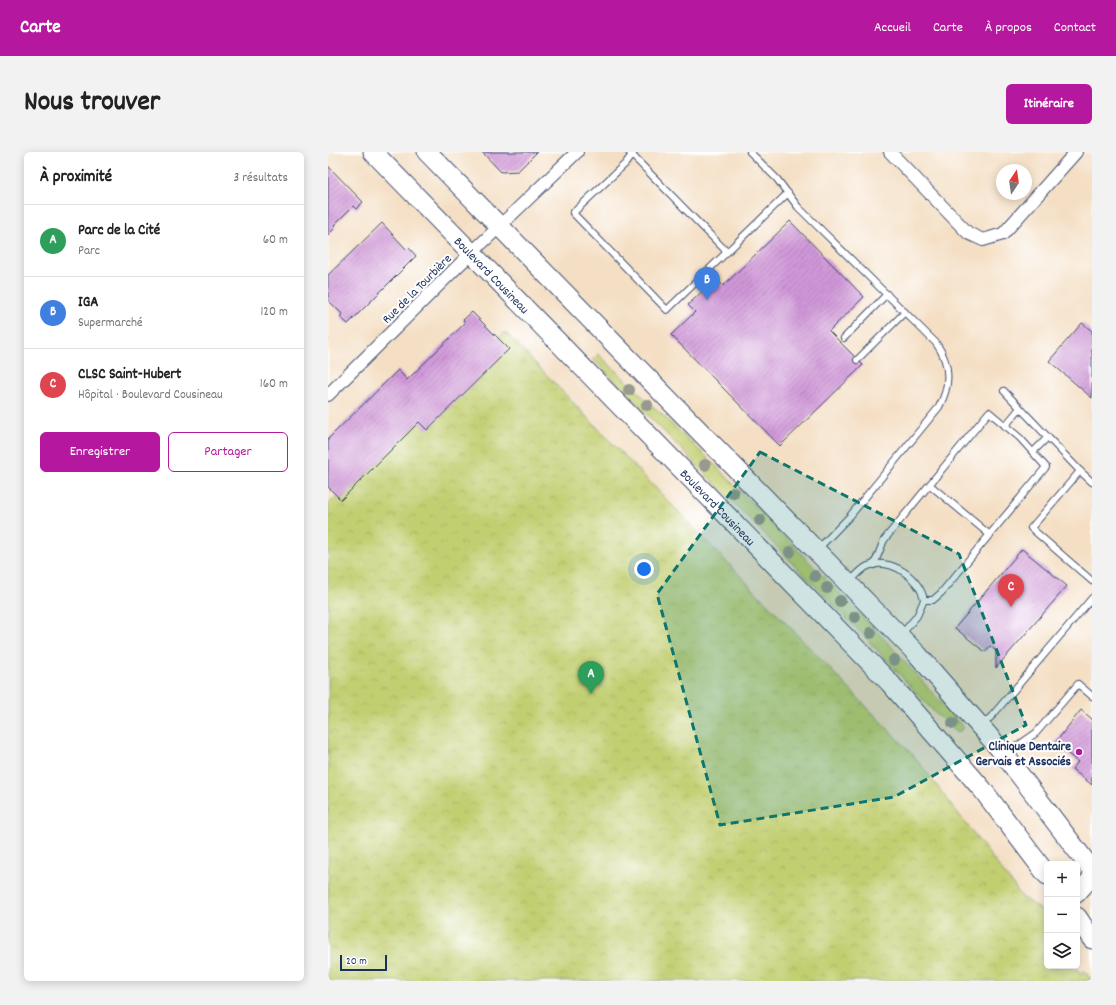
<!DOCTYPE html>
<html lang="fr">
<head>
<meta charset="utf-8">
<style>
  :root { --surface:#fff; --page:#f2f2f2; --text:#222; --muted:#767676; --line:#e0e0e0; --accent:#b5179e }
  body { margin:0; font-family:Dekko,sans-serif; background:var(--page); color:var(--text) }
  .controls { position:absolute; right:12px; bottom:12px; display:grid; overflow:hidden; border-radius:6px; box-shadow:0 2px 10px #0003 }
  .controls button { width:36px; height:36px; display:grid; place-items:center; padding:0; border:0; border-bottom:1px solid var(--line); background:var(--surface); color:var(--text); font:20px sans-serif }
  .compass { position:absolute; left:668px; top:12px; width:36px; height:36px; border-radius:50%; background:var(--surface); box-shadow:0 2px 10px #0003; rotate:13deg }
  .scale { position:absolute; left:12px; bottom:10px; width:47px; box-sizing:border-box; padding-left:4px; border:2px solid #1b2f5e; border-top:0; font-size:11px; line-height:14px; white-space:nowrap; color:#1b2f5e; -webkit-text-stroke:3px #fff; paint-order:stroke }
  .you { position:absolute; left:316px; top:417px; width:14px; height:14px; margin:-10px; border:3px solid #fff; border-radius:50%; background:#1a73e8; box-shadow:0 0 0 6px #1a73e833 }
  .badge { display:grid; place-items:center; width:26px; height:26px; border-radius:50%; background:var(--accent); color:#fff; font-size:13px; font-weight:700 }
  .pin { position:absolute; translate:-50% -33px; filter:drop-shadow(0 1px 2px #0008) }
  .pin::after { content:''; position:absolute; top:21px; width:14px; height:12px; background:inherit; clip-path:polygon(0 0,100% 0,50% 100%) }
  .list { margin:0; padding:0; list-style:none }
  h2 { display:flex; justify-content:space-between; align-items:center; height:52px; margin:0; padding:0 16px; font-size:17px }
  h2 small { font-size:13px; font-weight:400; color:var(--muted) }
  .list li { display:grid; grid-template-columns:26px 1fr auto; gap:12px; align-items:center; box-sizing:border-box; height:72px; padding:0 16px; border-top:1px solid var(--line) }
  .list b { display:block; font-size:15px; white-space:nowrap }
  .list p { margin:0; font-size:13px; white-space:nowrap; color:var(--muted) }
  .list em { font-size:13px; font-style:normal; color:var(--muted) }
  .actions { display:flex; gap:8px; padding:12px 16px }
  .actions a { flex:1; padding:9px 0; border:1px solid var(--accent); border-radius:6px; text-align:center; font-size:14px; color:var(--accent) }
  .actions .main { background:var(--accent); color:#fff }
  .icon { flex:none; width:22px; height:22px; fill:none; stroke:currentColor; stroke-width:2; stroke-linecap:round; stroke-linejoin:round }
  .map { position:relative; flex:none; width:764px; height:829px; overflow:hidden; border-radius:6px }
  header { display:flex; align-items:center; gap:24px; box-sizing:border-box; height:56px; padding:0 20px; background:var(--accent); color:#fff }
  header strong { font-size:19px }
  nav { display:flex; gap:22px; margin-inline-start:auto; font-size:14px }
  .intro { display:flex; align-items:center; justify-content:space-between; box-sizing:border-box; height:96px; padding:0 24px }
  h1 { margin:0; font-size:28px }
  .button { padding:10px 18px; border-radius:6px; background:var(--accent); color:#fff; font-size:14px; font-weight:700 }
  main { display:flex; gap:24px; padding:0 24px }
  aside { flex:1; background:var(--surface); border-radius:6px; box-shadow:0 2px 10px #0003 }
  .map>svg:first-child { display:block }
  .grass { fill:#c2cf71; stroke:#6e7f68 }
  .park { fill:url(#park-crowns); stroke:#6e7f68 }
  .building { fill:url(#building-hatch) }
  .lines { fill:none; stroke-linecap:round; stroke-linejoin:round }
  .lane-casing { stroke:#3c496d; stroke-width:8 }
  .street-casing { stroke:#3c496d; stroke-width:14 }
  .secondary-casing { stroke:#3c496d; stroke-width:19 }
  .primary-casing { stroke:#3c496d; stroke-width:21 }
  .lane { stroke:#fff; stroke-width:6 }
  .street { stroke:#fff; stroke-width:12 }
  .secondary { stroke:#fff; stroke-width:17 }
  .primary { stroke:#fff; stroke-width:19 }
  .tree { fill:#98998f }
  .marked { fill:#0f766e; fill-opacity:0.2; stroke:#0f766e; stroke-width:3; stroke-dasharray:8 5; stroke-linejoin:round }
  .poi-dot { fill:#b5179e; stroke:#fff; stroke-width:1.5 }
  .labels { text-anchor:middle; stroke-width:4; stroke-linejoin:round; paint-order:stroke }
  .street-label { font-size:13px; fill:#1b2f5e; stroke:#fff }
  .poi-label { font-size:13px; font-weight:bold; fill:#1b2f5e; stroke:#fff; text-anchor:end }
</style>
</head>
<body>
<header>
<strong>Carte</strong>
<nav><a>Accueil</a><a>Carte</a><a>À propos</a><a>Contact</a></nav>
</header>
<div class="intro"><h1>Nous trouver</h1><a class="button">Itinéraire</a></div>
<main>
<aside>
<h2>À proximité<small>3 résultats</small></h2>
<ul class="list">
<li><span class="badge" style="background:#2e9e5b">A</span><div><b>Parc de la Cité</b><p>Parc</p></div><em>60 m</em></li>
<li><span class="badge" style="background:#3f7fe0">B</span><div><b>IGA</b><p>Supermarché</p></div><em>120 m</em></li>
<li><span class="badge" style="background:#e0444e">C</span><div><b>CLSC Saint-Hubert</b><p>Hôpital · Boulevard Cousineau</p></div><em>160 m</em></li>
</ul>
<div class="actions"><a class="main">Enregistrer</a><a>Partager</a></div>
</aside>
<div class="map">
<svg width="764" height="829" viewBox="0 0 764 829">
  <defs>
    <pattern id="park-crowns" width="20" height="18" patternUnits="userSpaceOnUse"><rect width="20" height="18" fill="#c2cf71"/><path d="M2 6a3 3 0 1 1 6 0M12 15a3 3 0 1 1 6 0" fill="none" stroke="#a6b264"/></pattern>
    <pattern id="building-hatch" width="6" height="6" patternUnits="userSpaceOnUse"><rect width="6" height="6" fill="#d097d8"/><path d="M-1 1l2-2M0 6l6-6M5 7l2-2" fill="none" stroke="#a87cb2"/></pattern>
  </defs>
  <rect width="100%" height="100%" fill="#fff"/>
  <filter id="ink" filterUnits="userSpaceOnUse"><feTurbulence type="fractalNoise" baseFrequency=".025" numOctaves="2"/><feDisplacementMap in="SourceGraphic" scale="8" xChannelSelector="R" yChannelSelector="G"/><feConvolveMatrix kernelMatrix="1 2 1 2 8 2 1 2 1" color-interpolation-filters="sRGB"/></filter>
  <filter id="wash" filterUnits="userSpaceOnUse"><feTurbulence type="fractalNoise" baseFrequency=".012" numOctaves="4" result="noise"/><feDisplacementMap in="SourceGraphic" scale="16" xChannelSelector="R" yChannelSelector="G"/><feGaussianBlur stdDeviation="0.9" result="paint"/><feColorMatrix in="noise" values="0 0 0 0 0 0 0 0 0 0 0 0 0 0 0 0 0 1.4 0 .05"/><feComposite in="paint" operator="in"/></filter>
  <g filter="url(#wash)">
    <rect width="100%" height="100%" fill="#f4dfc4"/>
    <path class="grass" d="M270,202L387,313L559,490L636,576L630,580L607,561L540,488L265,207Z"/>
    <path class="park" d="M177,180L586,604L695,746L712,757L719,768V814H748L752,822L756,818L764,829H0V352Z"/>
    <g id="blocks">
      <g class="building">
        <path d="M154,0H209L190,19L173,20Z"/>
        <path d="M0,14L35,50L28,57L25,54L6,73L8,75L0,83Z"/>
        <path d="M462,69L536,145L501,179L535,213L452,294L343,183L367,160L360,153L388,126L395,134Z"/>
        <path d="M54,71L79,98L81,96L88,104L20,172L12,165L14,162L0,148V123Z"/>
        <path d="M144,160L181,197L99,278L91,270L13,348L0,335V287L70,218L79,228L137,171L135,168Z"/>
        <path d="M754,171L764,179V246L721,209Z"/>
        <path d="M694,397L739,434L668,516V499L662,494L657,500L627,476Z"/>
        <path d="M753,558L764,567V633L744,617L750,610L727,591Z"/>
      </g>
    </g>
  </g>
  <g filter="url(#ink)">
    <use href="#blocks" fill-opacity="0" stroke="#3c496d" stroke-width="1"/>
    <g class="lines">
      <g class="lane-casing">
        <g id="lane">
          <path d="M301,0L399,100"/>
          <path d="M306,0L297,12L245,61L339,158L460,41"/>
          <path d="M422,0L449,27L470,55L608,191C622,211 623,233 611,255L522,364L490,397"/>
          <path d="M516,186L559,142"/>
          <path d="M529,208L577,160"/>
          <path d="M676,239L752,319"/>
          <path d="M677,274L692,256"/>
          <path d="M705,300L720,285"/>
          <path d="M764,330L752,319L703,376L764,429"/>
          <path d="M602,333L662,383"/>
          <path d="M546,413L556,388L661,260L692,286L718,315L613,441L605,448H596"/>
          <path d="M521,430C527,425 533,417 540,414C563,405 592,426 596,448L589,464L573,483"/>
          <path d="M654,573L664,564L764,446"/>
          <path d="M678,602L708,581L750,532L764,544"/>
        </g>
      </g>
      <g class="street-casing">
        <g id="street">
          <path d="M562,0L640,81L655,88L675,82L748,0"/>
          <path d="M0,243L131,113L249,0"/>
        </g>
      </g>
      <g class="secondary-casing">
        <path id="secondary" d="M749,742L764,725"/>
      </g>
      <g class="primary-casing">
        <g id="primary">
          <path id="s1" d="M45,0L562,531L654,637L719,723"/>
          <path d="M99,0L590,503L672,597L764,718"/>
          <path d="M749,765L764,787"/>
        </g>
      </g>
      <use href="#lane" class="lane"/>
      <use href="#street" class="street"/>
      <use href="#secondary" class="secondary"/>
      <use href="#primary" class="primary"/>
    </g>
    <g class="tree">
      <circle cx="301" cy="238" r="6"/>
      <circle cx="319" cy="253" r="6"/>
      <circle cx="377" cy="313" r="6"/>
      <circle cx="405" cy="341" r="6"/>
      <circle cx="432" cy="368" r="6"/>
      <circle cx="462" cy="400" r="6"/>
      <circle cx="487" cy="424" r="6"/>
      <circle cx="499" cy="436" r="6"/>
      <circle cx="512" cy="449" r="6"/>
      <circle cx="527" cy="465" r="6"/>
      <circle cx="543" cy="481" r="6"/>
      <circle cx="566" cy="508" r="6"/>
      <circle cx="625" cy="571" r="6"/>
    </g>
  </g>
  <path class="marked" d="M432,300L631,402L698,573L566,645L392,673L329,442Z"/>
  <circle class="poi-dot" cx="751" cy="600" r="4"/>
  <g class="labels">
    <g class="street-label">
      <text dy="5" stroke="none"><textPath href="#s1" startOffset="171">Boulevard Cousineau</textPath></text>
      <text transform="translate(88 136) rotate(-45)" y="5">Rue de la Tourbière</text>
      <text dy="5" stroke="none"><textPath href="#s1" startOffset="495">Boulevard Cousineau</textPath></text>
    </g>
    <g class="poi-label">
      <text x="743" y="598">Clinique Dentaire<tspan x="743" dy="15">Gervais et Associés</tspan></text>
    </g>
  </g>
</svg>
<div class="controls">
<button>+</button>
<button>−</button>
<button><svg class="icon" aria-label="layers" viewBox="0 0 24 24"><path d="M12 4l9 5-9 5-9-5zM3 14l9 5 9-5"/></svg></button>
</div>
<svg class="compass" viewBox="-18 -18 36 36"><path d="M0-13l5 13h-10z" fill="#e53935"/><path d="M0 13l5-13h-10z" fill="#767676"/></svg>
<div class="scale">20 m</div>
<div class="you"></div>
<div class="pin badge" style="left:263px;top:542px;background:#2e9e5b">A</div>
<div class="pin badge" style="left:379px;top:148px;background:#3f7fe0">B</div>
<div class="pin badge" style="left:683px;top:455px;background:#e0444e">C</div>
</div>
</main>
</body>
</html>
